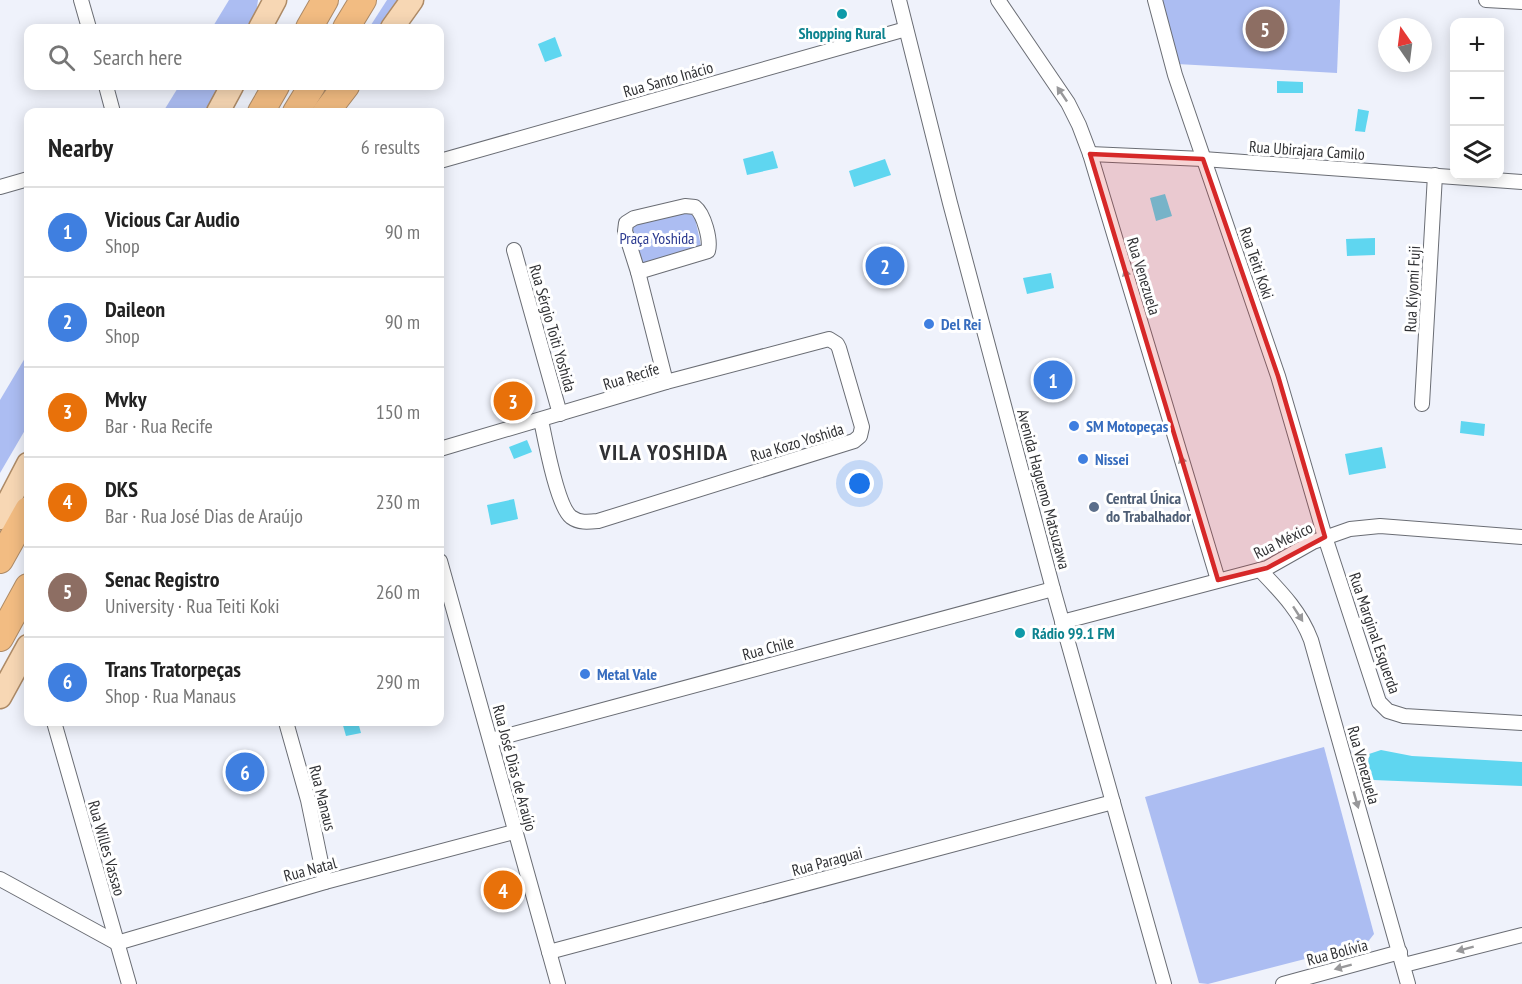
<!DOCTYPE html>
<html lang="en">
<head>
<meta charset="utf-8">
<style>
  :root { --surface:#fff; --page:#f2f2f2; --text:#222; --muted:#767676; --line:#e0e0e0; --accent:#1a73e8 }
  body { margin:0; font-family:"PT Sans Narrow",sans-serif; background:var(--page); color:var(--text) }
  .controls { position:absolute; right:18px; top:18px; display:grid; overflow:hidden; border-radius:12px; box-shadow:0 3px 15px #0003 }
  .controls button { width:54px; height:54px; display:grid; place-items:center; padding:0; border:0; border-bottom:2px solid var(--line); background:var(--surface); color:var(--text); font:30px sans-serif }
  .compass { position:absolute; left:1378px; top:18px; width:54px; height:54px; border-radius:50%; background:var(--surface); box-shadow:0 3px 15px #0003; rotate:346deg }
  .you { position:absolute; left:860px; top:484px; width:21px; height:21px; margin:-15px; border:4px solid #fff; border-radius:50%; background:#1a73e8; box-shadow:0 0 0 9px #1a73e833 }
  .badge { display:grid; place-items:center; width:39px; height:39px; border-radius:50%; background:var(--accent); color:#fff; font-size:20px; font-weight:700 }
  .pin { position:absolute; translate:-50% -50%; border:3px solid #fff; box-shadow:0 2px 6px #0006 }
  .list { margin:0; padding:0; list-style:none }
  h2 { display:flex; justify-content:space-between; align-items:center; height:78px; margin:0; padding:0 24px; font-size:26px }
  h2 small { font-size:20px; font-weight:400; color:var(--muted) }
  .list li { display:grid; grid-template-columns:39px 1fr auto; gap:18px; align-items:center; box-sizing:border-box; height:90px; padding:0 24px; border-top:2px solid var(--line) }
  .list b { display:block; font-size:22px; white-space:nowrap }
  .list p { margin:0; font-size:20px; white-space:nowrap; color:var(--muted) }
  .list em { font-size:20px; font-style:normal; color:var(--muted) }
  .icon { flex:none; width:33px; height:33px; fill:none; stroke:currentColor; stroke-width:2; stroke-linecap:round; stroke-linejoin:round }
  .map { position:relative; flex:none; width:1522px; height:984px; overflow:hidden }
  .search { position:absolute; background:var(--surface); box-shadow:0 3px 15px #0003; left:24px; top:24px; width:420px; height:66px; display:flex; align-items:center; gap:15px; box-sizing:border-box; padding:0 21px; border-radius:12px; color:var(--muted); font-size:22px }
  .panel { position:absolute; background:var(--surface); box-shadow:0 3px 15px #0003; left:24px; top:108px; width:420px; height:618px; border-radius:12px }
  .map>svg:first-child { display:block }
  .green { fill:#acbdf2 }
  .water { fill:#5fd6f0 }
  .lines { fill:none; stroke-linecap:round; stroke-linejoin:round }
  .minor-casing { stroke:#6a6d74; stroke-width:16 }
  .primary-casing { stroke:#ae8b67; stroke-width:25 }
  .motorway-casing { stroke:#ae8b67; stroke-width:28 }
  .minor { stroke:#fff; stroke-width:14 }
  .primary { stroke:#f7d7b4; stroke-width:22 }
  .motorway { stroke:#f2bc82; stroke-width:26 }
  .oneway { fill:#98989a }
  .marked { fill:#d62828; fill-opacity:0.2; stroke:#d62828; stroke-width:4.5; stroke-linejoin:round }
  .culture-dot { fill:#0f9aa8; stroke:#fff; stroke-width:2 }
  .shop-dot { fill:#3f7fe0; stroke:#fff; stroke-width:2 }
  .service-dot { fill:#5c6f8a; stroke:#fff; stroke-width:2 }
  .labels { text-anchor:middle; stroke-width:6; stroke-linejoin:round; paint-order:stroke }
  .culture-label { font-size:16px; font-weight:bold; fill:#0d838f; stroke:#fff }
  .street-label { font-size:16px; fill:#303134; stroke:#fff }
  .park-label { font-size:16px; fill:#2b3a90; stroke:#fff }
  .shop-label { font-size:16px; font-weight:bold; fill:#366cbe; stroke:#fff; text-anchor:start }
  .service-label { font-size:16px; font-weight:bold; fill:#4e5e75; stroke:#fff; text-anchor:start }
  .district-label { font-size:22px; font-weight:bold; letter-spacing:1.5px; fill:#303134; stroke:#fff }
</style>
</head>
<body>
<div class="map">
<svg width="1522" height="984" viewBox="0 0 1522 984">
  <rect width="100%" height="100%" fill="#eff2fb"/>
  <g class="green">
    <path d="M229,0H258L254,28H212Z"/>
    <path d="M387,0H401L379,28H369Z"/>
    <path d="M1160,0H1340L1337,73L1177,64Z"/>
    <path d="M179,86H224L215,101L204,112H163Z"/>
    <path d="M688,211L695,218L701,246L640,264L632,232L634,224Z"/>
    <path d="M28,353V425L0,473V400Z"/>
    <path d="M1324,747L1374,934L1367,943L1208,984L1199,983L1145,797Z"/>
  </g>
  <g class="water">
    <path d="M555,37L562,56L545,62L538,44Z"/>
    <path d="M1277,81L1303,82V93H1277Z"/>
    <path d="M1358,109L1369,111L1365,132L1355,131Z"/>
    <path d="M773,151L778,168L747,175L743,159Z"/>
    <path d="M885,159L891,175L854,187L849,171Z"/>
    <path d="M1165,194L1172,216L1156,221L1150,198Z"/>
    <path d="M1375,238V255L1347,256L1346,239Z"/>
    <path d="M1051,273L1054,288L1027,294L1023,278Z"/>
    <path d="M1461,421L1485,424L1484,436L1460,433Z"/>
    <path d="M527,440L532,452L514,459L509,447Z"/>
    <path d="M1382,447L1386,468L1349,475L1345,454Z"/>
    <path d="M514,499L518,519L491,525L487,505Z"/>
    <path d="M342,722H358L361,733L346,736Z"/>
    <path d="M1381,750L1412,756L1522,762V786L1373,780L1368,764L1369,754Z"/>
  </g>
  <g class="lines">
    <g class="minor-casing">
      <g id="minor">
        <path d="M81,0L89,28"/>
        <path d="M899,0L950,203L1053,589L1164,984"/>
        <path d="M998,0L1068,103L1079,125L1090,154L1218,580"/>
        <path d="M1155,0L1175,75L1278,376L1325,537L1379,702L1388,711L1404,716L1522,723"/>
        <path d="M1486,0L1522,2"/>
        <path d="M106,86L113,112"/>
        <path d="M1090,154L1203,159L1522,182"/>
        <path d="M440,161L906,29"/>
        <path d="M0,187L28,179"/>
        <path d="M685,206L695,207C704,214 711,240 708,251L638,272L625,231L626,223L634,218Z"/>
        <path d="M514,250L560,414"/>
        <path d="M638,272L666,382"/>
        <path d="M1422,404L1435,175"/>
        <path d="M440,449L666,382L829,339L837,344L839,348L862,427L860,436L854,441L598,521C588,522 579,523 571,517C557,506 545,439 541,420"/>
        <path d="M440,561L558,984"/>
        <path d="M1260,570C1281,592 1300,611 1311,640L1408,984"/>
        <path d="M1062,622L1267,568L1313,542L1350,529L1380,526L1522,537"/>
        <path d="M54,722L129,984"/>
        <path d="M286,722L308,800L325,882"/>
        <path d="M491,740L1053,589"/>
        <path d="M0,879L117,943"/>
        <path d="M117,943L325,882L514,832"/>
        <path d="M549,952L1113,802"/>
        <path d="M1404,965L1522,935"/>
        <path d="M1283,984L1400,952"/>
      </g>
    </g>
    <g class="primary-casing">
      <g id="primary">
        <path d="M260,28L275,0"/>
        <path d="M392,28L412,0"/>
        <path d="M218,112L232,86"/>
        <path d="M0,518L28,464"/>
        <path d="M0,697L28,646"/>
      </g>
    </g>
    <g class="motorway-casing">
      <g id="motorway">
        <path d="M309,28L325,0"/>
        <path d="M346,28L363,0"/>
        <path d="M261,112L276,86"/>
        <path d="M296,112L312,86"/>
        <path d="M326,112L346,86"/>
        <path d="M0,560L28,510"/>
        <path d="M0,638L28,587"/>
      </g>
    </g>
    <use href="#minor" class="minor"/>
    <use href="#primary" class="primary"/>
    <use href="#motorway" class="motorway"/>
  </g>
  <defs><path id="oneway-solid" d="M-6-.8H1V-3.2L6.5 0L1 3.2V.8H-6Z" transform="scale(1.5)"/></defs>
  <g class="oneway">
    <use href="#oneway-solid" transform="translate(1062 94) rotate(-124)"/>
    <use href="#oneway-solid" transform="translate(1127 277) rotate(-107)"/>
    <use href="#oneway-solid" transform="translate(1183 464) rotate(-107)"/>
    <use href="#oneway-solid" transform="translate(1298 614) rotate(57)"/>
    <use href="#oneway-solid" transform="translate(1356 800) rotate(74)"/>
    <use href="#oneway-solid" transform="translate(1465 949) rotate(165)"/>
    <use href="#oneway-solid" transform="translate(1343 967) rotate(165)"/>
  </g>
  <path class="marked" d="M1090,154L1203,159L1278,376L1325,537L1267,568L1218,580Z"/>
  <g class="culture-dot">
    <circle cx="842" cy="14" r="6"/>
    <circle cx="1020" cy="633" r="6"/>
  </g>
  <g class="shop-dot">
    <circle cx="929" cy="324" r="6"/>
    <circle cx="1074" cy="426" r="6"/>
    <circle cx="1083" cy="459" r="6"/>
    <circle cx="585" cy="674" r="6"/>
  </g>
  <circle class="service-dot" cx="1094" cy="507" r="6"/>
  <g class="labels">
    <g class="culture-label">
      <text x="842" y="39">Shopping Rural</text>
      <text x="1032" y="639" text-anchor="start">Rádio 99.1 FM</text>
    </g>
    <g class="street-label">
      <text transform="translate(668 79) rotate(-16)" y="6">Rua Santo Inácio</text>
      <text transform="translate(1307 150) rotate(4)" y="6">Rua Ubirajara Camilo</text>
      <text transform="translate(1257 263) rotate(71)" y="6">Rua Teiti Koki</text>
      <text transform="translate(1144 276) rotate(73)" y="6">Rua Venezuela</text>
      <text transform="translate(1412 289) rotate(-87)" y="6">Rua Kiyomi Fuji</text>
      <text transform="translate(553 328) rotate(74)" y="6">Rua Sérgio Toiti Yoshida</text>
      <text transform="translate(631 376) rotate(-17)" y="6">Rua Recife</text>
      <text transform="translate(797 442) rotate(-17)" y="6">Rua Kozo Yoshida</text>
      <text transform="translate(1044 489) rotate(75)" y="6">Avenida Haguemo Matsuzawa</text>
      <text transform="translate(1283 540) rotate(-26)" y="6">Rua México</text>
      <text transform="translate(1375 633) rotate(71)" y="6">Rua Marginal Esquerda</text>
      <text transform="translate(768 648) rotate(-15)" y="6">Rua Chile</text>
      <text transform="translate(1364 765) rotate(74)" y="6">Rua Venezuela</text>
      <text transform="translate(515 768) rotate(75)" y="6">Rua José Dias de Araújo</text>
      <text transform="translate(323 798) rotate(76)" y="6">Rua Manaus</text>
      <text transform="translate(107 848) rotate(74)" y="6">Rua Willes Vassao</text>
      <text transform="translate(827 861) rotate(-15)" y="6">Rua Paraguai</text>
      <text transform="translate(310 869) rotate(-15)" y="6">Rua Natal</text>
      <text transform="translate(1337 952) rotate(-15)" y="6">Rua Bolívia</text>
    </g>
    <g class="park-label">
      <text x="657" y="244">Praça Yoshida</text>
    </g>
    <g class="shop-label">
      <text x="941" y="330">Del Rei</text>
      <text x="1086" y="432">SM Motopeças</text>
      <text x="1095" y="465">Nissei</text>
      <text x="597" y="680">Metal Vale</text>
    </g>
    <g class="service-label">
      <text x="1106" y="504">Central Única<tspan x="1106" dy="18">do Trabalhador</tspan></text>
    </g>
    <g class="district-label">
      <text x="664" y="460">VILA YOSHIDA</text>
    </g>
  </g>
</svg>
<div class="controls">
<button>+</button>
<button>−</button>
<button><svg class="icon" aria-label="layers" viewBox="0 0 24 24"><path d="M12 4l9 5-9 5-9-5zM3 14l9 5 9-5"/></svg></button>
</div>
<svg class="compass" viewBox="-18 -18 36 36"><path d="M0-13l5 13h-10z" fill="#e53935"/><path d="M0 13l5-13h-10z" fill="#767676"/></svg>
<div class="you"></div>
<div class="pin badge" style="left:1053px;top:380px;background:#3f7fe0">1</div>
<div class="pin badge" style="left:885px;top:266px;background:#3f7fe0">2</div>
<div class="pin badge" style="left:513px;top:401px;background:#e8710a">3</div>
<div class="pin badge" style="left:503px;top:890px;background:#e8710a">4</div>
<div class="pin badge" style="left:1265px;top:29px;background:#8d6e63">5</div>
<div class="pin badge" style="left:245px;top:772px;background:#3f7fe0">6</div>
<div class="search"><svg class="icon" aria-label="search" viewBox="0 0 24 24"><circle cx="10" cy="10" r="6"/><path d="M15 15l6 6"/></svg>Search here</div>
<section class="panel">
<h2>Nearby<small>6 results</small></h2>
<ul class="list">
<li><span class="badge" style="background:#3f7fe0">1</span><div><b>Vicious Car Audio</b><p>Shop</p></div><em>90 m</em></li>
<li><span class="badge" style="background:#3f7fe0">2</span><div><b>Daileon</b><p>Shop</p></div><em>90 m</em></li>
<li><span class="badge" style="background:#e8710a">3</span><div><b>Mvky</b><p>Bar · Rua Recife</p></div><em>150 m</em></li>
<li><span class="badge" style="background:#e8710a">4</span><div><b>DKS</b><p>Bar · Rua José Dias de Araújo</p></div><em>230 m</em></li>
<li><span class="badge" style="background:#8d6e63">5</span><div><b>Senac Registro</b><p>University · Rua Teiti Koki</p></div><em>260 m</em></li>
<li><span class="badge" style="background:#3f7fe0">6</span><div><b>Trans Tratorpeças</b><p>Shop · Rua Manaus</p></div><em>290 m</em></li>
</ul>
</section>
</div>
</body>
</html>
